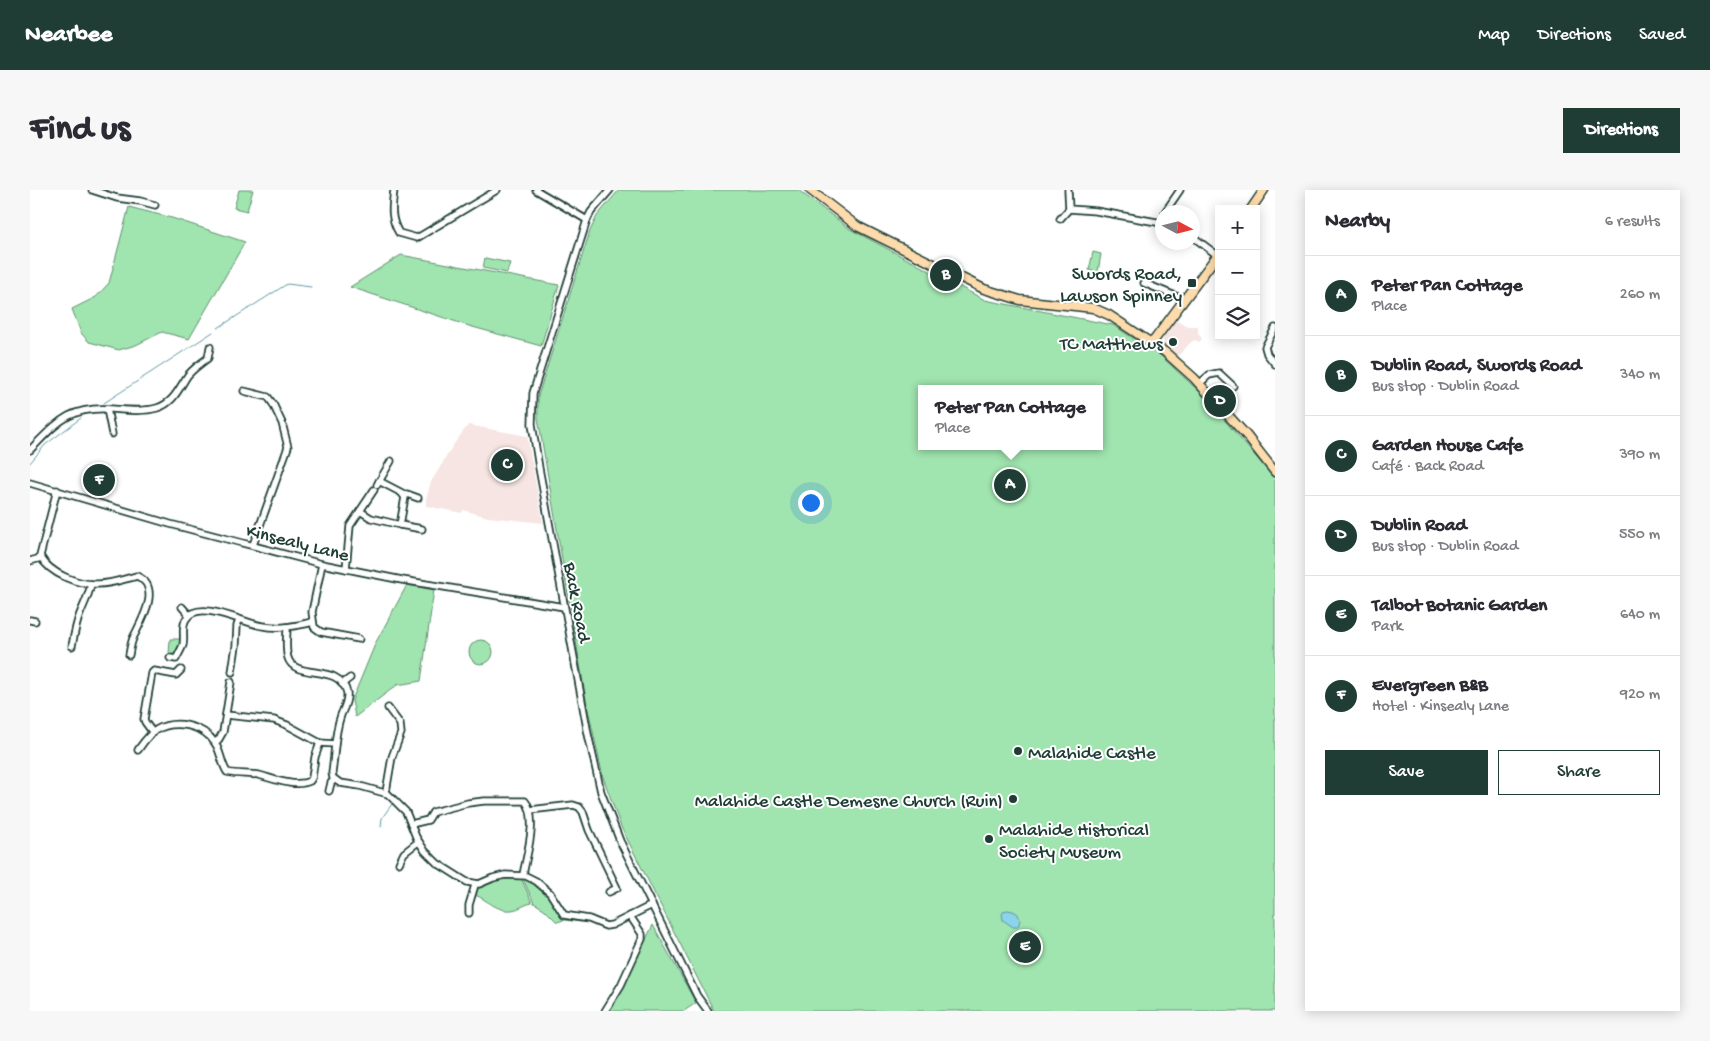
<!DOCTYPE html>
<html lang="en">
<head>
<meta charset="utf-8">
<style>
  :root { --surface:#fff; --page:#f7f7f7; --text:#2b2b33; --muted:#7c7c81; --line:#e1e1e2; --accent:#1f3d34 }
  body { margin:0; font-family:"Gochi Hand",sans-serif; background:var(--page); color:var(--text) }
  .controls { position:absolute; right:15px; top:15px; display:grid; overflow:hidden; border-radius:0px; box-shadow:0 2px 12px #0003 }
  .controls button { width:45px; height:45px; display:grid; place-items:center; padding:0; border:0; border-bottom:1px solid var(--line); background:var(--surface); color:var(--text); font:25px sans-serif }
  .compass { position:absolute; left:1125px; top:15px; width:45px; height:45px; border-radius:50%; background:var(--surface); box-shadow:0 2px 12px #0003; rotate:97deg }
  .you { position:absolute; left:780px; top:312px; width:18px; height:18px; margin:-12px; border:4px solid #fff; border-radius:50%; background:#1a73e8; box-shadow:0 0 0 8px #1a73e833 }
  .badge { display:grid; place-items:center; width:32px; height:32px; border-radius:50%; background:var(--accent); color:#fff; font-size:16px; font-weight:700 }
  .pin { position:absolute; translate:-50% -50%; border:2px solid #fff; box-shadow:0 1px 5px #0006 }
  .popup { position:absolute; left:888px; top:195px; width:185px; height:65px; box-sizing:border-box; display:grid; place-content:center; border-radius:0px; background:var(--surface); filter:drop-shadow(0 1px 4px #0005); font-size:16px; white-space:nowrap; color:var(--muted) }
  .popup b { font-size:19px; color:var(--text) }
  .popup::after { content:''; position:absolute; left:50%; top:100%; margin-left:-10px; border:10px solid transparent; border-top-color:var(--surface) }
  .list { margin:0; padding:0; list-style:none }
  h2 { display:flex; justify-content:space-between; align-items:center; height:65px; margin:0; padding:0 20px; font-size:21px }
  h2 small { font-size:16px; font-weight:400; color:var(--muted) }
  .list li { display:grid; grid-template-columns:32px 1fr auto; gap:15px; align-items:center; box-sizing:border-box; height:80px; padding:0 20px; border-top:1px solid var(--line) }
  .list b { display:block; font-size:19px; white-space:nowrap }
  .list p { margin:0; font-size:16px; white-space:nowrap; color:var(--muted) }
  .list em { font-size:16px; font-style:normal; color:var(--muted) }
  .actions { display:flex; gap:10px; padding:15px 20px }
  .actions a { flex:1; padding:11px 0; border:1px solid var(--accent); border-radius:0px; text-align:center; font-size:18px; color:var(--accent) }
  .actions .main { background:var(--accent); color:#fff }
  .icon { flex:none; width:28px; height:28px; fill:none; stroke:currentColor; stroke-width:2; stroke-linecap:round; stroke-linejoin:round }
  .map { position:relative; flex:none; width:1245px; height:821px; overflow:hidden; border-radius:0px }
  header { display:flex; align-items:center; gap:30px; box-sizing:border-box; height:70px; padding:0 25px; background:var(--accent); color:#fff }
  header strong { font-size:24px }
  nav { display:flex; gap:28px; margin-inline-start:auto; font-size:18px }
  .intro { display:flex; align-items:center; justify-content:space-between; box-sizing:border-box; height:120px; padding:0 30px }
  h1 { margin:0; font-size:35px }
  .button { padding:12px 22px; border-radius:0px; background:var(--accent); color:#fff; font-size:18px; font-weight:700 }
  main { display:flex; gap:30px; padding:0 30px }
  aside { flex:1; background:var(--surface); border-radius:0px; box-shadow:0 2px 12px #0003 }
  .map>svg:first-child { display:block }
  .built { fill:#f6e5e2 }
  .green { fill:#a0e4af; stroke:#609072; fill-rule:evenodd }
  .water { fill:#8bd4ec; stroke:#6098a2 }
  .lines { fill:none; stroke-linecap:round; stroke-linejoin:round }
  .stream { stroke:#6098a2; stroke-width:1 }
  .minor-casing { stroke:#1f3d34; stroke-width:9 }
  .major-casing { stroke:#1f3d34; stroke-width:11 }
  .minor { stroke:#fff; stroke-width:5.5 }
  .major { stroke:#fedbac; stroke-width:8 }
  .poi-dot { fill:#1f3d34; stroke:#fff; stroke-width:2 }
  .labels { text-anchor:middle; stroke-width:4; stroke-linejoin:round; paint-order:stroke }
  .poi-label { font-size:19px; fill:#1f3d34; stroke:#fff; text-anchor:end }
  .street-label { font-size:19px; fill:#1f3d34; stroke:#fff }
</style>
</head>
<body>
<header>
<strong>Nearbee</strong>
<nav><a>Map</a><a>Directions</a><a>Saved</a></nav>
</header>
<div class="intro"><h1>Find us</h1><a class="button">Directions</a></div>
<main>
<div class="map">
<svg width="1245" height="821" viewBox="0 0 1245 821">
  <rect width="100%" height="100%" fill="#fff"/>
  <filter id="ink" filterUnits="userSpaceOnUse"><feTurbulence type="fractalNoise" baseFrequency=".02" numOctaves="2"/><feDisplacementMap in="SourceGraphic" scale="10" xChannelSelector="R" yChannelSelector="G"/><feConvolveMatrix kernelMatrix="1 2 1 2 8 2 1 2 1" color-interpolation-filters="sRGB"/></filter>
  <g filter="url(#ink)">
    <g class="built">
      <path d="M1142,128L1158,136H1168V143L1172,149L1169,152L1165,150L1161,152L1148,166L1135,156L1133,151V144Z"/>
      <path d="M438,235L497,246L513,333L458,327L433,320L432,323L396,316V309L401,292L424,254Z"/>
    </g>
    <g class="green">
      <path d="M209,0H223L217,21L204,18Z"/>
      <path d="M589,0H768L820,39L955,110L1083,135L1131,166L1171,203L1245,289V821H684L591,637L573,587L556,510L508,228V206L560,41L567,26ZM891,199H1069V256H891Z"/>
      <path d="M99,17L142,28L215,52L159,149L132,142L106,155L89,160L59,152L51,143L42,119L66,107L79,93Z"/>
      <path d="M1063,62L1071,64L1068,82L1059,80Z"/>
      <path d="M371,65L529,95L511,156L439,136L320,97Z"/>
      <path d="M455,68L480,73L477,83L453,78Z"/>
      <path d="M377,395L404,400L391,491L367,495L325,527L322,510L346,452Z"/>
      <path d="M140,449H151L150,456L144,465L139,464Z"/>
      <circle cx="451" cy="462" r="12"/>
      <path d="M482,688H491L502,713C495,714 490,719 482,720C467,722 458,710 445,705L448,698L467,690Z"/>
      <path d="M493,689L503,692L517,703L533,727L559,731L574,739L560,733L534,730L527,732L514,719L504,713Z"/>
      <path d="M623,735L666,813L654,821H580Z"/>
    </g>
    <path class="water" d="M977,720L983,721L988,724L990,730L988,737H983L973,730L972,724L974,721Z"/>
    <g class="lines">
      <g class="stream">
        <path d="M188,138L257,94L281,97"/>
        <path d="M74,213L183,142"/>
        <path d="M0,273L15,255L51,228"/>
        <path d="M351,637L352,628L362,614"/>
      </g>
      <g class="minor-casing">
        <g id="minor">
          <path d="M62,0L87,8L110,11L125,15"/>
          <path d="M364,0C362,17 360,28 369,43L387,48L467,0"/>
          <path d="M506,0L557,30"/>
          <path d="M580,0L561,22L557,30L503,203L502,234L509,278L558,544L571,602L590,651L667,806L678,821"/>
          <path d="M1038,0L1039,19L1066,21L1132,33"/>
          <path d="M1135,22L1150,0"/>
          <path d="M1030,29L1039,19"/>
          <path d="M1162,46L1187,65"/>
          <path d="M1114,93L1155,110"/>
          <path d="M1245,138L1235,157L1237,164L1245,174"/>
          <path d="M1169,194L1179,185L1189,183L1203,196"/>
          <path d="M214,201L238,207L243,214L252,233L258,257L223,355"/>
          <path d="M77,219L82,244"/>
          <path d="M0,260C28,232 39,216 82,219C97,220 113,222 127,218C144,213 149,198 158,185C164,178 171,173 178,168L180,157"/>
          <path d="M0,293L140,334L292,374L372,390L534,417"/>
          <path d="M347,295L361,271"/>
          <path d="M27,300L10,366C20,384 48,395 68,394C82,394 94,389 107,386C132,397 112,430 104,446C101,452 100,459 99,465"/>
          <path d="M373,305L377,304L388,308"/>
          <path d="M330,321L341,328L370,335L375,307L372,303L349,291"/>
          <path d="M370,335L392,339"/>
          <path d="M0,371L11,368"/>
          <path d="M292,374L282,422L284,437L291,442L329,449"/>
          <path d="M316,379L320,336L344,300"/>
          <path d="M152,417L159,425"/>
          <path d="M0,430L5,431"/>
          <path d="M257,437C257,447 255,459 258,468C265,491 310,472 317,503C318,511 314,518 311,525C304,544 305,564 302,583L303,588L310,593L330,596L358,604L376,622L386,647L395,661L407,673L437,692L449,694L463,688L475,685L496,686L506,691L520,703L534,725L559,729L576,736L582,735L622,715"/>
          <path d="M42,456C44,445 46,434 50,424C54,414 59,405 61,394"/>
          <path d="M140,468L146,469C148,465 151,460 153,455C155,446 151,437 156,429C169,408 215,434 233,436C250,439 266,436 283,432"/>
          <path d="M202,482L206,456L207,436L209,430"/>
          <path d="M312,494L320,488"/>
          <path d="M196,525L244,530L257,535L290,553L305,554"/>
          <path d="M123,543L115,532L114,529L122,483L124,481L146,485L151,480"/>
          <path d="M185,553L189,549L193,542L201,492"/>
          <path d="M108,560C113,553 118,545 126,540C145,529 173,535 185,553C191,562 191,573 197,582C207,585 218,583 229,585C244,589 265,598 280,591L282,588L285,567L290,553"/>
          <path d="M299,601L301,593L304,590"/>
          <path d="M356,602L362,567L371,543L370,534L358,518"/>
          <path d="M500,620L543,615L549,617L553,622L559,640L587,698L579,702"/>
          <path d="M381,634L398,630L403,622L438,613L454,611H495C509,626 496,667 493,685"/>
          <path d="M369,673L374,663L388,652"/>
          <path d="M439,723V715L445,695"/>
          <path d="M575,821L591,795L612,749V744L600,726"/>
        </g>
      </g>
      <g class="major-casing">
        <g id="major">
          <path d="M780,0L827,36L954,99L990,110L1063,118L1079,125L1135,162L1164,188L1216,245L1245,282"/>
          <path d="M1221,19L1234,0"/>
          <path d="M1122,153L1189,63"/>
        </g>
      </g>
      <use href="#minor" class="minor"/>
      <use href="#major" class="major"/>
    </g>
  </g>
  <g class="poi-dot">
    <rect x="1157" y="88" width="10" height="10" rx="2.5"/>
    <circle cx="1143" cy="152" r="5"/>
    <circle cx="988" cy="561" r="5"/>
    <circle cx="983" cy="609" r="5"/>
    <circle cx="959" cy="649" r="5"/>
  </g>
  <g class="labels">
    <g class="poi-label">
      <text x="1152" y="89">Swords Road,<tspan x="1152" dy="22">Lawson Spinney</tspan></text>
      <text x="1133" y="159">TC Matthews</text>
      <text x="998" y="568" text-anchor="start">Malahide Castle</text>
      <text x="973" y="616">Malahide Castle Demesne Church (Ruin)</text>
      <text x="969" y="645" text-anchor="start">Malahide Historical<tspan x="969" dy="22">Society Museum</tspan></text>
    </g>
    <g class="street-label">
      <text transform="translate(268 351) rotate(14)" y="7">Kinsealy Lane</text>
      <text transform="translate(549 412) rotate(79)" y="7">Back Road</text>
    </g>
  </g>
</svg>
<div class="controls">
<button>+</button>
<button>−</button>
<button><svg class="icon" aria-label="layers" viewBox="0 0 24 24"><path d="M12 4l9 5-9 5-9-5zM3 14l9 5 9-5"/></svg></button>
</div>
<svg class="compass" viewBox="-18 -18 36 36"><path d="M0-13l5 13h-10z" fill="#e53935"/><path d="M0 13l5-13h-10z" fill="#7c7c81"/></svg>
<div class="you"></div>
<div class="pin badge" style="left:980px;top:295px">A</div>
<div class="popup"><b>Peter Pan Cottage</b>Place</div>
<div class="pin badge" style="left:916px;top:85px">B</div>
<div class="pin badge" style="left:477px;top:275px">C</div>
<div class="pin badge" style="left:1190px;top:211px">D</div>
<div class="pin badge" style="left:995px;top:757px">E</div>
<div class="pin badge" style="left:69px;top:290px">F</div>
</div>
<aside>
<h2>Nearby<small>6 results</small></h2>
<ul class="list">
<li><span class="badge">A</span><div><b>Peter Pan Cottage</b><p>Place</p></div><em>260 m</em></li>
<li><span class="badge">B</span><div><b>Dublin Road, Swords Road</b><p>Bus stop · Dublin Road</p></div><em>340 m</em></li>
<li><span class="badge">C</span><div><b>Garden House Cafe</b><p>Café · Back Road</p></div><em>390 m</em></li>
<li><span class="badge">D</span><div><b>Dublin Road</b><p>Bus stop · Dublin Road</p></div><em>550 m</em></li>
<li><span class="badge">E</span><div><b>Talbot Botanic Garden</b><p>Park</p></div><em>640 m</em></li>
<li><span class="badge">F</span><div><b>Evergreen B&amp;B</b><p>Hotel · Kinsealy Lane</p></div><em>920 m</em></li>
</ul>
<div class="actions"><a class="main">Save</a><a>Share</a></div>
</aside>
</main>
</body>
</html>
